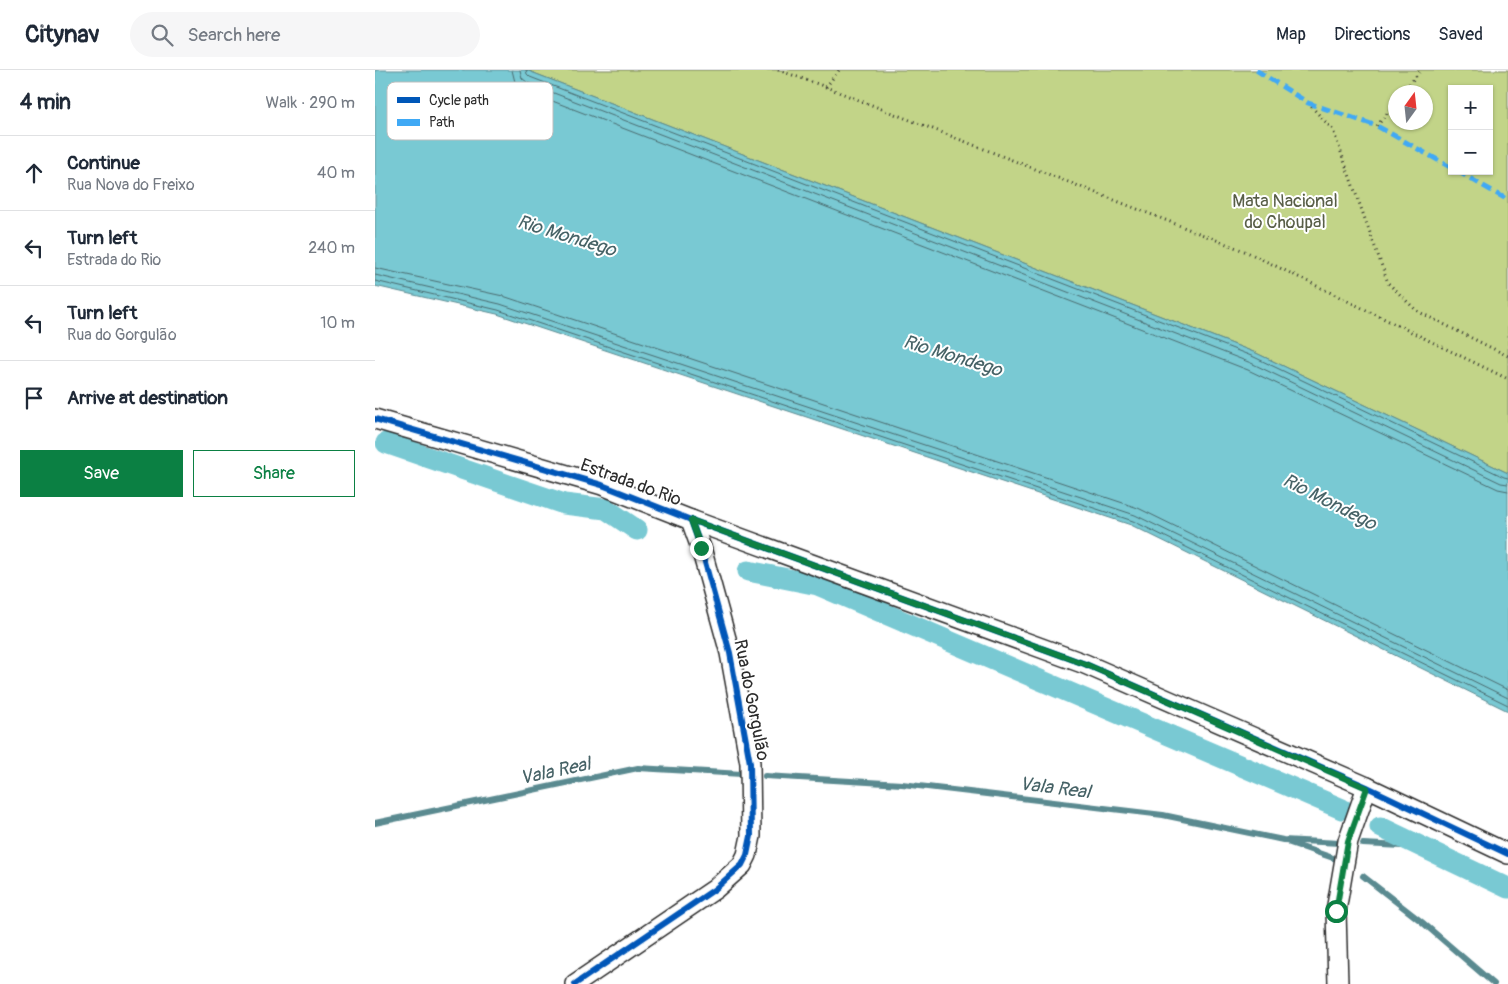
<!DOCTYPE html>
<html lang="en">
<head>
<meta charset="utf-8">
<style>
  :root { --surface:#fff; --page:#f6f6f7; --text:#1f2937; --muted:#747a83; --line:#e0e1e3; --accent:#0b8043 }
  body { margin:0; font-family:Pangolin,sans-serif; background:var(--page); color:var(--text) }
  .controls { position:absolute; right:15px; top:15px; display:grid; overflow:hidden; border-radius:0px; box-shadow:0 1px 4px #0004 }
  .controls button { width:45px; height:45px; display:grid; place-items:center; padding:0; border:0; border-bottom:1px solid var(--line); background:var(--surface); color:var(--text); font:25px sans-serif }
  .compass { position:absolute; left:1013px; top:15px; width:45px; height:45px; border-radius:50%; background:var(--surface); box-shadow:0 1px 4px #0004; rotate:15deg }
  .stop { position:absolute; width:15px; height:15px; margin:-11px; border:4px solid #0b8043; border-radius:50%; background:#fff }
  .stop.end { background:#0b8043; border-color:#fff; box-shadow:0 1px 5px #0008 }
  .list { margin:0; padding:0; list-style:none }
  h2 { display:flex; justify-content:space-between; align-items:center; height:65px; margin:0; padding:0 20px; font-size:21px }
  h2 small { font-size:16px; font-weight:400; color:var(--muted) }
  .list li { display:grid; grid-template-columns:32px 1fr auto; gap:15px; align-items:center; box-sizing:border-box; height:75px; padding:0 20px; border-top:1px solid var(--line) }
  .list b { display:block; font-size:19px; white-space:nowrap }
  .list p { margin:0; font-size:16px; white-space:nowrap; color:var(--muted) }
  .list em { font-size:16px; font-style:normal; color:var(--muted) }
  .actions { display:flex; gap:10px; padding:15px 20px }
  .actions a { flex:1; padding:11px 0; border:1px solid var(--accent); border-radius:0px; text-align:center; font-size:18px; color:var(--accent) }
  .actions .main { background:var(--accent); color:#fff }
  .icon { flex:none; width:28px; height:28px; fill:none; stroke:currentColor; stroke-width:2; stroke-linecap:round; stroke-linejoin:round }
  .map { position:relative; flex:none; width:1133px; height:914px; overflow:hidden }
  header { display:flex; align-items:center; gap:30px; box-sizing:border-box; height:70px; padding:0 25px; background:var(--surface); border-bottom:1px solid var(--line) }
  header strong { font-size:24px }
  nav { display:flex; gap:28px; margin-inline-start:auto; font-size:18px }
  .search { width:350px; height:45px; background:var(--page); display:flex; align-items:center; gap:12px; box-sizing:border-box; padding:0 18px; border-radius:28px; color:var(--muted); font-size:19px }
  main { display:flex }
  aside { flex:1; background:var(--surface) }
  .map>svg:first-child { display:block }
  .green { fill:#c2d488; stroke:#76805a; fill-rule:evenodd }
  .water { fill:#79c9d3; stroke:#5a8a90 }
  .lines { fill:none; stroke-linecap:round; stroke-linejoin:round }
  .shore { stroke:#4a6a6e; stroke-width:1 }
  .stream { stroke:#5a8a90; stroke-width:6 }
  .canal { stroke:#79c9d3; stroke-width:21 }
  .minor-casing { stroke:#2b2b2b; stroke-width:22 }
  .path { stroke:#2b2b2b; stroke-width:3; stroke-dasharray:1 4; stroke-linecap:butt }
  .minor { stroke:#fff; stroke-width:19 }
  .quiet { stroke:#3fa9f5; stroke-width:5; stroke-dasharray:10 5; stroke-linecap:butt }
  .cycleway-casing { stroke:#fff; stroke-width:9 }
  .cycleway { stroke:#0057b8; stroke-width:6 }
  .route { stroke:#0b8043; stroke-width:6 }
  .labels { text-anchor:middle; stroke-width:4; stroke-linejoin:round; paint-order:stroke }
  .park-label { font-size:18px; fill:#585e47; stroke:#fff }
  .street-label { font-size:18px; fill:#2b2b2b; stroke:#fff }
  .water-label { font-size:19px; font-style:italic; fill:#466266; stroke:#fff }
  .key { fill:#fff; stroke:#bfbfbf; stroke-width:1 }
  .key-label { font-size:14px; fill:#2b2b2b }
</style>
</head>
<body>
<header>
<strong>Citynav</strong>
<div class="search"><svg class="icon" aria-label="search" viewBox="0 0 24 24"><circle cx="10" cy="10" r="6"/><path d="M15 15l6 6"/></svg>Search here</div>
<nav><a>Map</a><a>Directions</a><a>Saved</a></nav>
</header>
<main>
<aside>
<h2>4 min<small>Walk · 290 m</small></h2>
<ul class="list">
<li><svg class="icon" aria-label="ahead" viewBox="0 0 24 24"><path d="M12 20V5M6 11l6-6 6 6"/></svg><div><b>Continue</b><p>Rua Nova do Freixo</p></div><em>40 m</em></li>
<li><svg class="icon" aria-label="left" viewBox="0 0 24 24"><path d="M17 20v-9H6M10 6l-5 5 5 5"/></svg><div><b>Turn left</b><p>Estrada do Rio</p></div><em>240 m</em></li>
<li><svg class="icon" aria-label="left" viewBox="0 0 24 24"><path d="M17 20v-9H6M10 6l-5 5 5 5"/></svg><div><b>Turn left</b><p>Rua do Gorgulão</p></div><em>10 m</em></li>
<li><svg class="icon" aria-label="arrive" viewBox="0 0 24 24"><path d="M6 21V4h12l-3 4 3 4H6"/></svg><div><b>Arrive at destination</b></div></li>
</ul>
<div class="actions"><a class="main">Save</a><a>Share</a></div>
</aside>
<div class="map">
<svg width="1133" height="914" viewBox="0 0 1133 914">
  <rect width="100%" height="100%" fill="#fff"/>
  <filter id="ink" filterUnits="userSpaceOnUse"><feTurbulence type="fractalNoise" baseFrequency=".02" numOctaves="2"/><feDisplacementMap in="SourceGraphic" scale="10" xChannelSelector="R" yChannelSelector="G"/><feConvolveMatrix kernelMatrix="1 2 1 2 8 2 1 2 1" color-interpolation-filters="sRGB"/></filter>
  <g filter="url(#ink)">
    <path class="green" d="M151,0H1133V403L881,283ZM1077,19H1114V101H1077ZM1021,22H1050V52H1021Z"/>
    <path class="water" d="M0,0H151L881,283L1133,403V641L756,455L122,244L0,216Z"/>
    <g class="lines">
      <g class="shore">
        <path d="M137,0L140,12L149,20L873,300L1123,419L1133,421"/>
        <path d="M145,0L147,8L153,13L876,293L1126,413L1133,414"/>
        <path d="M151,0L152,4L155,7L879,287L1129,407L1133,408"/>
        <path d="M0,198L128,226L763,438L1133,620"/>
        <path d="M0,205L125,234L760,445L1133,628"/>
        <path d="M0,211L123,240L758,451L1133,635"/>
      </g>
      <g class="stream">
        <path d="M390,706L527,714L788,745L908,770L965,773"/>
        <path d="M0,753L263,698L367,704"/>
        <path d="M915,773L961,789"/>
        <path d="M988,774L1047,777"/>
        <path d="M988,806L1047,852L1119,914"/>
      </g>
      <g class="canal">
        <path d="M11,373L189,434L231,439L262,460"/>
        <path d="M373,501L443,515L967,739"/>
        <path d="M1005,757L1133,818"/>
      </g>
      <g class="minor-casing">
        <g id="minor">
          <path d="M0,349L227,415L316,450L710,594L992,717L1133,784"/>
          <path d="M200,914L340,819L367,795L372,785L376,766L375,693L355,583L326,478L316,450"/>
          <path d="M963,914L961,841L973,771L992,717"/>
        </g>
      </g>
      <g class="path">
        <path d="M403,0L443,14L872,182L1133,309"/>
        <path d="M451,17L464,0"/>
        <path d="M1028,22L1046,0"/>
        <path d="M933,33L958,60L1013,213L1042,241L1133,286"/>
        <path d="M1002,56L1021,32"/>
      </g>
      <use href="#minor" class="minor"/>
      <g class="quiet">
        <path d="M881,0L933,33L1002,56L1077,98"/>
        <path d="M1082,101L1133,130"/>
      </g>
      <g class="cycleway-casing">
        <g id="cycleway">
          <path d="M0,349L227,415L316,450L710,594L992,717L1133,784"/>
          <path d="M200,914L340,819L367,795L372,785L376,766L375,693L355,583L326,478L316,450"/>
        </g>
      </g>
      <use href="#cycleway" class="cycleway"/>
    </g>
  </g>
  <g class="lines" filter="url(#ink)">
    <path class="route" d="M326,478L316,450L710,594L992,718L973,771L961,841"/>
  </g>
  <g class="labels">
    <g class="park-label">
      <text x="910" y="137">Mata Nacional<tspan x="910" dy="21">do Choupal</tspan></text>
    </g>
    <g class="street-label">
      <text transform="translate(256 412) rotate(20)" y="6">Estrada do Rio</text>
      <text transform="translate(377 630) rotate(79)" y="6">Rua do Gorgulão</text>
    </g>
    <g class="water-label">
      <text transform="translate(192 165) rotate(17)" y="7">Rio Mondego</text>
      <text transform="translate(578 285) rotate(17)" y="7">Rio Mondego</text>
      <text transform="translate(955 431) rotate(27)" y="7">Rio Mondego</text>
      <text transform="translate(180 700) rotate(-12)" y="7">Vala Real</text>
      <text transform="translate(680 717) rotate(7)" y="7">Vala Real</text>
    </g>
  </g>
  <rect x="12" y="12" width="166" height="58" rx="8" class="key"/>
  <rect x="22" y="27" width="23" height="6" fill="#0057b8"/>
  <rect x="22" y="49" width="23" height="7" fill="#3fa9f5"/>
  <g class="key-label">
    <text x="54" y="35">Cycle path</text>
    <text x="54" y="57">Path</text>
  </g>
</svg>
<div class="controls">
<button>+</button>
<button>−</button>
</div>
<svg class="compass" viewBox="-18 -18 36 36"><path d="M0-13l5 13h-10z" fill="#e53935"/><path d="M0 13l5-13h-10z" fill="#747a83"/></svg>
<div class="stop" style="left:961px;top:841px"></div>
<div class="stop end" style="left:326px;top:478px"></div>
</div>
</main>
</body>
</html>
